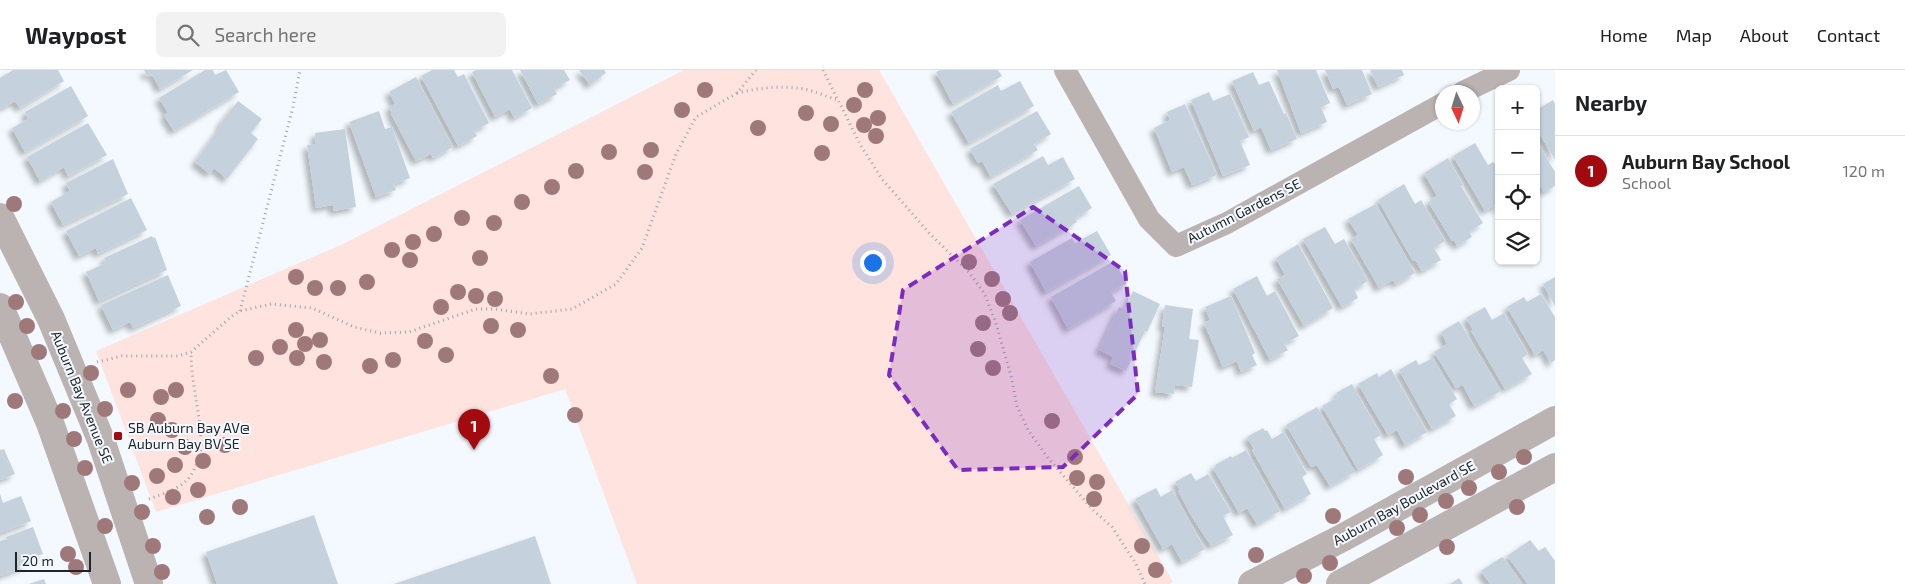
<!DOCTYPE html>
<html lang="en">
<head>
<meta charset="utf-8">
<style>
  :root { --surface:#fff; --page:#f2f2f2; --text:#202124; --muted:#757577; --line:#e0e0e0; --accent:#a30a10 }
  body { margin:0; font-family:"Exo 2",sans-serif; background:var(--page); color:var(--text) }
  .controls { position:absolute; right:15px; top:15px; display:grid; overflow:hidden; border-radius:8px; box-shadow:0 1px 4px #0004 }
  .controls button { width:45px; height:45px; display:grid; place-items:center; padding:0; border:0; border-bottom:1px solid var(--line); background:var(--surface); color:var(--text); font:25px sans-serif }
  .compass { position:absolute; left:1435px; top:15px; width:45px; height:45px; border-radius:50%; background:var(--surface); box-shadow:0 1px 4px #0004; rotate:176deg }
  .scale { position:absolute; left:15px; bottom:12px; width:76px; box-sizing:border-box; padding-left:5px; border:2px solid #20252a; border-top:0; font-size:14px; line-height:18px; white-space:nowrap; color:#20252a; -webkit-text-stroke:4px #f3f9fe; paint-order:stroke }
  .you { position:absolute; left:872px; top:192px; width:18px; height:18px; margin:-12px; border:4px solid #fff; border-radius:50%; background:#1a73e8; box-shadow:0 0 0 8px #1a73e833 }
  .badge { display:grid; place-items:center; width:32px; height:32px; border-radius:50%; background:var(--accent); color:#fff; font-size:16px; font-weight:700 }
  .pin { position:absolute; translate:-50% -41px; filter:drop-shadow(0 1px 2px #0008) }
  .pin::after { content:''; position:absolute; top:26px; width:18px; height:15px; background:inherit; clip-path:polygon(0 0,100% 0,50% 100%) }
  .list { margin:0; padding:0; list-style:none }
  h2 { display:flex; justify-content:space-between; align-items:center; height:65px; margin:0; padding:0 20px; font-size:21px }
  h2 small { font-size:16px; font-weight:400; color:var(--muted) }
  .list li { display:grid; grid-template-columns:32px 1fr auto; gap:15px; align-items:center; box-sizing:border-box; height:70px; padding:0 20px; border-top:1px solid var(--line) }
  .list b { display:block; font-size:19px; white-space:nowrap }
  .list p { margin:0; font-size:16px; white-space:nowrap; color:var(--muted) }
  .list em { font-size:16px; font-style:normal; color:var(--muted) }
  .icon { flex:none; width:28px; height:28px; fill:none; stroke:currentColor; stroke-width:2; stroke-linecap:round; stroke-linejoin:round }
  .map { position:relative; flex:none; width:1555px; height:514px; overflow:hidden }
  header { display:flex; align-items:center; gap:30px; box-sizing:border-box; height:70px; padding:0 25px; background:var(--surface); border-bottom:1px solid var(--line) }
  header strong { font-size:24px }
  nav { display:flex; gap:28px; margin-inline-start:auto; font-size:18px }
  .search { width:350px; height:45px; background:var(--page); display:flex; align-items:center; gap:12px; box-sizing:border-box; padding:0 18px; border-radius:8px; color:var(--muted); font-size:19px }
  main { display:flex }
  aside { flex:1; background:var(--surface) }
  .map>svg:first-child { display:block }
  .green { fill:#fee3df }
  .building { fill:#c5d1dd; filter:url(#shadow) }
  .lines { fill:none; stroke-linecap:round; stroke-linejoin:round }
  .path { stroke:#9fa5aa; stroke-width:3; stroke-dasharray:1 4; stroke-linecap:butt }
  .minor { stroke:#bbb3b1; stroke-width:22 }
  .tertiary { stroke:#bbb3b1; stroke-width:28 }
  .tree { fill:#9f797a }
  .marked { fill:#7b2cbf; fill-opacity:0.2; stroke:#7b2cbf; stroke-width:4; stroke-dasharray:10 6; stroke-linejoin:round }
  .poi-dot { fill:#a30a10; stroke:#f3f9fe; stroke-width:2 }
  .labels { text-anchor:middle; stroke-width:4; stroke-linejoin:round; paint-order:stroke }
  .street-label { font-size:14px; fill:#20252a; stroke:#f3f9fe }
  .poi-label { font-size:14px; fill:#20252a; stroke:#f3f9fe; text-anchor:start }
</style>
</head>
<body>
<header>
<strong>Waypost</strong>
<div class="search"><svg class="icon" aria-label="search" viewBox="0 0 24 24"><circle cx="10" cy="10" r="6"/><path d="M15 15l6 6"/></svg>Search here</div>
<nav><a>Home</a><a>Map</a><a>About</a><a>Contact</a></nav>
</header>
<main>
<div class="map">
<svg width="1555" height="514" viewBox="0 0 1555 514">
  <defs>
    <filter id="shadow"><feDropShadow dx="-4.5" dy="4.5" stdDeviation="2.5" flood-color="#0004"/></filter>
  </defs>
  <rect width="100%" height="100%" fill="#f3f9fe"/>
  <path class="green" d="M684,0H879L1173,512L1169,514H637L565,319L156,442L96,281L343,174Z"/>
  <g class="building">
    <path d="M13,0H58L64,11L20,38L15,31L0,39V8Z"/>
    <path d="M144,0H193L160,19L152,4L147,6Z"/>
    <path d="M205,0H213L215,5L226,0L239,22L174,61L164,45L168,43L159,28Z"/>
    <path d="M432,0H454L458,7L464,4L489,53L474,61L477,66L458,76L421,6Z"/>
    <path d="M476,0H512L532,38L514,48L510,39L495,47L472,2Z"/>
    <path d="M520,0H564L570,10L554,18L557,24L538,34Z"/>
    <path d="M579,0H604L606,3L590,15Z"/>
    <path d="M940,0H998L1002,6L953,34L936,2Z"/>
    <path d="M1277,0H1316L1330,33L1321,37L1327,52L1301,63Z"/>
    <path d="M1325,0H1362L1372,24L1347,35L1339,17L1333,19Z"/>
    <path d="M1370,0H1402L1404,5L1378,17Z"/>
    <path d="M1253,2L1259,15L1269,11L1284,44L1286,43L1297,69L1271,80L1261,57L1254,61L1232,11Z"/>
    <path d="M416,7L453,77L433,88L431,84L416,91L391,44L392,43L389,37L395,34L389,22Z"/>
    <path d="M1020,11L1034,36L969,73L951,42L998,15L1001,21Z"/>
    <path d="M71,16L88,46L25,82L12,58L28,49L25,42Z"/>
    <path d="M1209,22L1213,31L1230,24L1249,67L1240,71L1250,95L1223,106L1191,30Z"/>
    <path d="M1553,30L1555,34V90L1536,58V40Z"/>
    <path d="M238,31L262,49L251,63L258,69L227,109L214,98L210,104L195,92L221,56L220,54Z"/>
    <path d="M1185,34L1217,105L1192,115L1184,97L1172,102L1154,58L1170,50L1167,42Z"/>
    <path d="M379,41L385,59L392,57L410,108L394,114L396,120L376,127L349,52Z"/>
    <path d="M1037,41L1051,64L1034,74L1038,80L991,107L982,91L978,93L970,79Z"/>
    <path d="M88,53L107,85L68,106L64,97L40,111L27,87Z"/>
    <path d="M345,59L356,137L333,141V135L316,138L307,75L316,74L315,63Z"/>
    <path d="M1536,70L1555,102V116L1544,122L1539,114L1536,116Z"/>
    <path d="M1475,73L1488,95L1493,92L1499,98V142L1495,135L1485,141L1453,86Z"/>
    <path d="M1043,86L1048,95L1063,87L1075,109L1012,144L993,114Z"/>
    <path d="M1448,88L1463,115L1461,116L1483,153L1469,162L1472,167L1457,176L1454,170L1452,171L1429,133L1430,130L1437,126L1424,103Z"/>
    <path d="M113,89L128,124L63,155L51,132L70,121L66,113Z"/>
    <path d="M1404,114L1415,134L1421,130L1445,171L1434,178L1441,190L1422,201L1415,190L1413,191L1378,130Z"/>
    <path d="M1079,116L1092,138L1075,148L1077,152L1036,176L1020,150Z"/>
    <path d="M131,128L147,160L98,184L96,178L79,186L66,161Z"/>
    <path d="M1376,134L1415,203L1396,214L1393,210L1379,218L1351,169L1358,165L1348,149Z"/>
    <path d="M1325,157L1335,174L1344,169L1368,211L1354,219L1358,228L1342,237L1303,169Z"/>
    <path d="M1097,161L1111,185L1046,222L1030,192L1072,168L1075,173Z"/>
    <path d="M152,166L153,168L155,167L167,200L99,231L86,202L106,193L104,188Z"/>
    <path d="M1298,174L1333,238L1304,256L1277,209L1285,205L1276,188Z"/>
    <path d="M1114,191L1127,213L1111,222L1116,231L1068,259L1051,227Z"/>
    <path d="M168,205L181,236L133,258L130,252L113,260L101,235Z"/>
    <path d="M1257,206L1267,226L1275,221L1299,266L1284,274L1288,280L1270,290L1233,219Z"/>
    <path d="M1555,207V236L1543,214Z"/>
    <path d="M1133,221L1160,234L1147,262L1145,261L1126,301L1110,294L1113,287L1099,280L1119,237L1125,239Z"/>
    <path d="M1541,224L1555,247V290L1551,293L1543,280L1535,285L1507,237L1524,227L1527,232Z"/>
    <path d="M1231,226L1255,283L1252,285L1257,295L1241,302L1237,291L1223,297L1204,253L1210,250L1205,237Z"/>
    <path d="M1165,235L1193,239L1189,269L1199,270L1192,317L1175,315L1174,324L1155,322L1165,257L1162,256Z"/>
    <path d="M1485,237L1492,250L1504,243L1528,284L1522,288L1532,304L1505,319L1471,261L1473,260L1466,248Z"/>
    <path d="M1459,251L1501,321L1474,336L1463,315L1456,318L1434,282L1447,274L1441,262Z"/>
    <path d="M1433,288L1457,329L1449,334L1456,346L1432,359L1399,300L1416,290L1419,295Z"/>
    <path d="M1391,299L1427,362L1405,375L1397,360L1388,365L1358,314L1377,303L1379,307Z"/>
    <path d="M1352,314L1381,365L1374,369L1383,385L1358,400L1322,336L1338,327L1336,323Z"/>
    <path d="M1317,337L1355,402L1330,416L1317,395L1311,397L1286,355Z"/>
    <path d="M1263,358L1265,361L1267,360L1272,369L1284,362L1307,404L1302,407L1311,424L1285,439L1252,380L1254,379L1247,367Z"/>
    <path d="M4,379L15,404L0,410V380Z"/>
    <path d="M1246,380L1280,441L1257,454L1247,438L1239,443L1213,398L1216,397L1215,395L1231,386L1232,388Z"/>
    <path d="M1191,403L1196,411L1208,404L1231,442L1223,446L1233,465L1211,476L1192,447L1178,421L1180,420L1175,412Z"/>
    <path d="M1156,418L1161,427L1172,420L1205,479L1182,492L1172,474L1163,479L1135,429Z"/>
    <path d="M0,424L3,433L21,426L31,451L0,463Z"/>
    <path d="M314,445L338,514H217L206,482Z"/>
    <path d="M33,457L43,484L24,491L26,496L0,506V471L7,469L6,467Z"/>
    <path d="M535,466L551,514H394Z"/>
    <path d="M1530,470L1539,481L1545,477L1555,491V514H1528L1507,486Z"/>
    <path d="M1502,487L1507,492L1522,514H1490L1481,501Z"/>
    <path d="M1459,508L1463,514H1450Z"/>
    <path d="M44,509L46,514H29Z"/>
  </g>
  <g class="lines">
    <g class="path">
      <path d="M823,0L861,76L882,109L930,164L969,202L984,223L995,250L1011,306L1017,336L1028,360L1048,388L1093,440L1112,457L1136,494L1145,514"/>
      <path d="M737,23C759,18 782,15 804,19C815,21 827,27 838,30"/>
      <path d="M240,241L293,37L300,0"/>
      <path d="M97,292L122,286H178L191,282L232,246L240,241L271,234L312,238L354,257L380,263L409,262L476,239H495L529,244L572,239L616,214L642,178L676,84L696,47L737,23L756,0"/>
      <path d="M149,429C162,424 177,420 187,410C195,402 202,382 201,371C200,341 191,312 191,282"/>
    </g>
    <g class="minor">
      <path d="M1065,0L1149,149L1176,176L1227,153L1442,34"/>
      <path d="M1463,22L1509,0"/>
    </g>
    <g class="tertiary">
      <path d="M0,147L51,249L101,370L149,514"/>
      <path d="M0,237L50,353L107,514"/>
      <path d="M1252,514L1344,467L1555,350"/>
      <path d="M1340,514L1555,397"/>
    </g>
  </g>
  <g class="tree">
    <circle cx="705" cy="20" r="8"/>
    <circle cx="865" cy="20" r="8"/>
    <circle cx="854" cy="35" r="8"/>
    <circle cx="682" cy="40" r="8"/>
    <circle cx="806" cy="43" r="8"/>
    <circle cx="878" cy="48" r="8"/>
    <circle cx="831" cy="54" r="8"/>
    <circle cx="864" cy="55" r="8"/>
    <circle cx="758" cy="58" r="8"/>
    <circle cx="876" cy="66" r="8"/>
    <circle cx="651" cy="80" r="8"/>
    <circle cx="609" cy="82" r="8"/>
    <circle cx="822" cy="83" r="8"/>
    <circle cx="576" cy="101" r="8"/>
    <circle cx="645" cy="102" r="8"/>
    <circle cx="552" cy="117" r="8"/>
    <circle cx="522" cy="132" r="8"/>
    <circle cx="14" cy="134" r="8"/>
    <circle cx="462" cy="148" r="8"/>
    <circle cx="494" cy="153" r="8"/>
    <circle cx="434" cy="164" r="8"/>
    <circle cx="413" cy="172" r="8"/>
    <circle cx="392" cy="180" r="8"/>
    <circle cx="480" cy="188" r="8"/>
    <circle cx="410" cy="190" r="8"/>
    <circle cx="969" cy="192" r="8"/>
    <circle cx="296" cy="207" r="8"/>
    <circle cx="992" cy="209" r="8"/>
    <circle cx="367" cy="212" r="8"/>
    <circle cx="315" cy="218" r="8"/>
    <circle cx="338" cy="218" r="8"/>
    <circle cx="458" cy="222" r="8"/>
    <circle cx="476" cy="226" r="8"/>
    <circle cx="495" cy="229" r="8"/>
    <circle cx="1003" cy="229" r="8"/>
    <circle cx="16" cy="232" r="8"/>
    <circle cx="441" cy="237" r="8"/>
    <circle cx="1010" cy="243" r="8"/>
    <circle cx="983" cy="253" r="8"/>
    <circle cx="27" cy="256" r="8"/>
    <circle cx="491" cy="256" r="8"/>
    <circle cx="296" cy="260" r="8"/>
    <circle cx="518" cy="260" r="8"/>
    <circle cx="320" cy="270" r="8"/>
    <circle cx="425" cy="271" r="8"/>
    <circle cx="305" cy="274" r="8"/>
    <circle cx="280" cy="277" r="8"/>
    <circle cx="978" cy="279" r="8"/>
    <circle cx="39" cy="282" r="8"/>
    <circle cx="446" cy="285" r="8"/>
    <circle cx="256" cy="288" r="8"/>
    <circle cx="297" cy="288" r="8"/>
    <circle cx="393" cy="290" r="8"/>
    <circle cx="324" cy="292" r="8"/>
    <circle cx="370" cy="296" r="8"/>
    <circle cx="993" cy="298" r="8"/>
    <circle cx="91" cy="303" r="8"/>
    <circle cx="551" cy="306" r="8"/>
    <circle cx="128" cy="320" r="8"/>
    <circle cx="176" cy="320" r="8"/>
    <circle cx="161" cy="327" r="8"/>
    <circle cx="15" cy="331" r="8"/>
    <circle cx="105" cy="339" r="8"/>
    <circle cx="63" cy="341" r="8"/>
    <circle cx="575" cy="345" r="8"/>
    <circle cx="158" cy="350" r="8"/>
    <circle cx="1052" cy="351" r="8"/>
    <circle cx="172" cy="360" r="8"/>
    <circle cx="74" cy="369" r="8"/>
    <circle cx="225" cy="375" r="8"/>
    <circle cx="185" cy="377" r="8"/>
    <circle cx="1075" cy="387" r="8"/>
    <circle cx="1524" cy="387" r="8"/>
    <circle cx="203" cy="391" r="8"/>
    <circle cx="175" cy="395" r="8"/>
    <circle cx="85" cy="398" r="8"/>
    <circle cx="1499" cy="402" r="8"/>
    <circle cx="157" cy="406" r="8"/>
    <circle cx="1406" cy="407" r="8"/>
    <circle cx="1077" cy="408" r="8"/>
    <circle cx="1097" cy="412" r="8"/>
    <circle cx="132" cy="413" r="8"/>
    <circle cx="1469" cy="418" r="8"/>
    <circle cx="198" cy="420" r="8"/>
    <circle cx="173" cy="427" r="8"/>
    <circle cx="1094" cy="429" r="8"/>
    <circle cx="1446" cy="431" r="8"/>
    <circle cx="240" cy="437" r="8"/>
    <circle cx="1517" cy="437" r="8"/>
    <circle cx="142" cy="442" r="8"/>
    <circle cx="1420" cy="445" r="8"/>
    <circle cx="1333" cy="446" r="8"/>
    <circle cx="207" cy="447" r="8"/>
    <circle cx="105" cy="456" r="8"/>
    <circle cx="1397" cy="458" r="8"/>
    <circle cx="153" cy="476" r="8"/>
    <circle cx="1142" cy="476" r="8"/>
    <circle cx="1447" cy="477" r="8"/>
    <circle cx="68" cy="484" r="8"/>
    <circle cx="1256" cy="485" r="8"/>
    <circle cx="1330" cy="493" r="8"/>
    <circle cx="76" cy="497" r="8"/>
    <circle cx="1156" cy="500" r="8"/>
    <circle cx="162" cy="502" r="8"/>
    <circle cx="1304" cy="506" r="8"/>
  </g>
  <path class="marked" d="M1033,137L1125,201L1138,324L1063,397L958,400L889,305L903,220Z"/>
  <rect class="poi-dot" x="113" y="361" width="10" height="10" rx="2.5"/>
  <g class="labels">
    <g class="street-label">
      <text transform="translate(1244 141) rotate(-27)" y="5">Autumn Gardens SE</text>
      <text transform="translate(82 327) rotate(68)" y="5">Auburn Bay Avenue SE</text>
      <text transform="translate(1404 433) rotate(-29)" y="5">Auburn Bay Boulevard SE</text>
    </g>
    <g class="poi-label">
      <text x="128" y="363">SB Auburn Bay AV@<tspan x="128" dy="16">Auburn Bay BV SE</tspan></text>
    </g>
  </g>
</svg>
<div class="controls">
<button>+</button>
<button>−</button>
<button><svg class="icon" aria-label="locate" viewBox="0 0 24 24"><circle cx="12" cy="12" r="6"/><path d="M12 2v4M12 18v4M2 12h4M18 12h4"/></svg></button>
<button><svg class="icon" aria-label="layers" viewBox="0 0 24 24"><path d="M12 4l9 5-9 5-9-5zM3 14l9 5 9-5"/></svg></button>
</div>
<svg class="compass" viewBox="-18 -18 36 36"><path d="M0-13l5 13h-10z" fill="#e53935"/><path d="M0 13l5-13h-10z" fill="#757577"/></svg>
<div class="scale">20 m</div>
<div class="you"></div>
<div class="pin badge" style="left:474px;top:380px">1</div>
</div>
<aside>
<h2>Nearby<small></small></h2>
<ul class="list">
<li><span class="badge">1</span><div><b>Auburn Bay School</b><p>School</p></div><em>120 m</em></li>
</ul>
</aside>
</main>
</body>
</html>
